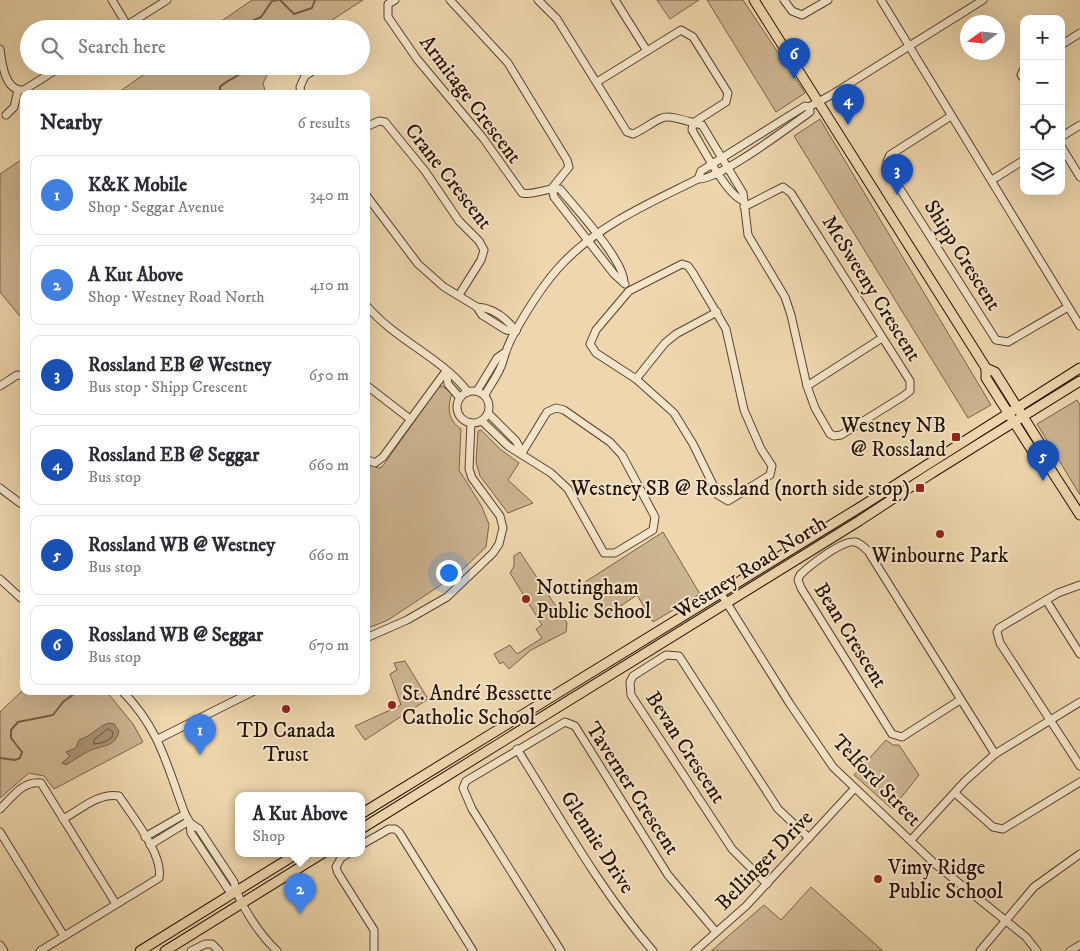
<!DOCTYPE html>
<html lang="en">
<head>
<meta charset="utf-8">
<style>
  :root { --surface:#fff; --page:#f7f7f7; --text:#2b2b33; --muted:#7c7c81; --line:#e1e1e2; --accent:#d93025 }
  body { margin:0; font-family:"IM FELL DW Pica",serif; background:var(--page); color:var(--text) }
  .controls { position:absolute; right:15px; top:15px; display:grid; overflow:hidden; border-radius:10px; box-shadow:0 5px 20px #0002 }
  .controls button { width:45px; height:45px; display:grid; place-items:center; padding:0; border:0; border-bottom:1px solid var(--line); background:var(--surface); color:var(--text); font:25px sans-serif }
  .compass { position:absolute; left:960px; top:15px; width:45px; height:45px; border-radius:50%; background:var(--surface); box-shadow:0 5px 20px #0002; rotate:255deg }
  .you { position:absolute; left:448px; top:572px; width:18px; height:18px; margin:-12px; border:4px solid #fff; border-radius:50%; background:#1a73e8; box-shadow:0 0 0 8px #1a73e833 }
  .badge { display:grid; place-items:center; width:32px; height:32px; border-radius:50%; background:var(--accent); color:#fff; font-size:16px; font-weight:700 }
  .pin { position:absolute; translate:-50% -41px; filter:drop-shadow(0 1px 2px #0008) }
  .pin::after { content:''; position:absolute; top:26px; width:18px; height:15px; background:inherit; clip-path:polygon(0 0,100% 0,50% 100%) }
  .popup { position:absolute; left:235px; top:792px; width:130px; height:65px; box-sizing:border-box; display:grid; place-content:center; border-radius:10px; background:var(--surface); filter:drop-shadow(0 1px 4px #0005); font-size:16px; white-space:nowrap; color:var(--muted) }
  .popup b { font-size:19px; color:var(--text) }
  .popup::after { content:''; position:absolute; left:50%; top:100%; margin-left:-10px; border:10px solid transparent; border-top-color:var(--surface) }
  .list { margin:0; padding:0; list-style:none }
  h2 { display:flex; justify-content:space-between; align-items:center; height:65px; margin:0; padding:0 20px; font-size:21px }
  h2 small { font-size:16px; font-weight:400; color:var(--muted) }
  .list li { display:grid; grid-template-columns:32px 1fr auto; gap:15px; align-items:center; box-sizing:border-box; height:80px; margin:0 10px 10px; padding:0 10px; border:1px solid var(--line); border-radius:10px }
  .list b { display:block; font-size:19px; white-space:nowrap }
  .list p { margin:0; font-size:16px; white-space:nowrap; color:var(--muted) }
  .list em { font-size:16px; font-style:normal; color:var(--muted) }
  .icon { flex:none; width:28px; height:28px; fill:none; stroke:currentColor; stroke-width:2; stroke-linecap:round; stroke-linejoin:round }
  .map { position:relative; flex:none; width:1080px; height:951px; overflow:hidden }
  .search { position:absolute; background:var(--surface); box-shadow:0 5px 20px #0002; left:20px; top:20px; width:350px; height:55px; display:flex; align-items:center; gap:12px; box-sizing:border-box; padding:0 18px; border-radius:28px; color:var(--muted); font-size:19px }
  .panel { position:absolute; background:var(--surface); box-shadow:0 5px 20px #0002; left:20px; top:90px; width:350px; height:605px; border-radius:10px }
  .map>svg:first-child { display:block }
  .green { fill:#ccb591; stroke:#79624a }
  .water { fill:#aa9374; stroke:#755f46 }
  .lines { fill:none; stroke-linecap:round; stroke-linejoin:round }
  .shore { stroke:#68523b; stroke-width:1 }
  .stream { stroke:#755f46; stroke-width:2 }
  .minor-casing { stroke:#58422d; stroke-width:9 }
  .major-casing { stroke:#261002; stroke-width:11 }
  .minor { stroke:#f4e5ca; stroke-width:7 }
  .major { stroke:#eed7ae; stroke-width:9 }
  .poi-dot { fill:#8f2418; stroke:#f4e5ca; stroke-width:2 }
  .labels { text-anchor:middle; stroke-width:4; stroke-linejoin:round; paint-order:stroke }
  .street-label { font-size:21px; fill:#261002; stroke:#f4e5ca }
  .poi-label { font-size:21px; fill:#261002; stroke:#f4e5ca; text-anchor:start }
</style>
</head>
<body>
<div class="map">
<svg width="1080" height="951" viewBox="0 0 1080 951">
  <rect width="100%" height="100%" fill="#eed7ae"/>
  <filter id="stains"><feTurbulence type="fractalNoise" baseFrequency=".004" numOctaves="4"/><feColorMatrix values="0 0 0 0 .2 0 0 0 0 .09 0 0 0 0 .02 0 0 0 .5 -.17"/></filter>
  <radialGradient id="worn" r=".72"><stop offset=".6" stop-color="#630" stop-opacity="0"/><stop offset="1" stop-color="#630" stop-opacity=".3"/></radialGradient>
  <g class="green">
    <path d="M252,0H363L318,29H210Z"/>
    <path d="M657,0H699L670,19Z"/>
    <path d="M707,0H743L805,93L776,112Z"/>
    <path d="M156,66H272L263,83L266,94H116Z"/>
    <path d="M820,119L991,405L968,418L794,136Z"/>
    <path d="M24,158V321L0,292V174Z"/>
    <path d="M442,386L452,393C447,408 448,420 461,429L459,470L481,505L489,524L486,547L459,573L388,620L366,629V466L368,463L378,468L382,467L438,388Z"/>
    <path d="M1077,400L1080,405V495L1037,424Z"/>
    <path d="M481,430L500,449L519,463L508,480L533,503L508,513L480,476L476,462L478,431Z"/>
    <path d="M663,532L700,594L653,622L637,595L606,616L585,582Z"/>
    <path d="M520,552L567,623L566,632L531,650L509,669L503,662L500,664L494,654L510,645L517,654L542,638L536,629L542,625L510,573L514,566V556Z"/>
    <path d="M405,661L428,699L365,740L355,726L401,705L390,674L397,670L394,663Z"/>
    <path d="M24,689V691H106L133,724L143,742L54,789L44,776L29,773L0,798V712Z"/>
    <path d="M886,740L893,745H899L919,775L892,809L854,775Z"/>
    <path d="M811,887L883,951H711L764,905L781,920Z"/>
  </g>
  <path class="water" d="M108,723L114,724L119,731C115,747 104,745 91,750C82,754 74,760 66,765L62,763L70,756L66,752L76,748L79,740C91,736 97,728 108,723Z"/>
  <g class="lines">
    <path class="shore" d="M108,729L113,732L112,737L105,742L94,744V740Z"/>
    <g class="stream">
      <path d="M280,0L294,14L312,8L315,0"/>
      <path d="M242,29L247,23L261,17L272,1L278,0"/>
      <path d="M220,94V87C229,78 241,77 248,66"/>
      <path d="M0,758L15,760L20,758L22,752L11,738V730L18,722L53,715L63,702L78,691"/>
    </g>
    <g class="minor-casing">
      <g id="minor">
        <path d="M112,0L127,25"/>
        <path d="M395,0L388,4V17L417,59L483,138L522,193C536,196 546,187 560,189C576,209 625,261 624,283"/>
        <path d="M450,0L508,63L567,160L569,167L552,188"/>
        <path d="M538,0L557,19L627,132L633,134C643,130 652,122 662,118C669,114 692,123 702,125L743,193L748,235L785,297L791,315L807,386L815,408L830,434L834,436L841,435L902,397L910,391V381L791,193L783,187L744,207"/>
        <path d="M615,0L647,51"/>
        <path d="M784,0L792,11L802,15L828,0"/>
        <path d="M881,0L1080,326"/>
        <path d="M121,29L167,0"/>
        <path d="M1061,45L1080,33"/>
        <path d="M0,49C2,64 5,92 24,90L62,66"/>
        <path d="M1024,69L1021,75L1024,79"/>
        <path d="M597,82L681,30L693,37L728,93L726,102L693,123"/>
        <path d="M301,94L300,87L305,76L320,66"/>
        <path d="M6,115L14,107L18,90"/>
        <path d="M951,116L890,155L887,161L888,170L996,340L1008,342L1068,307"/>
        <path d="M693,123L692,130C702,146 726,194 742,200"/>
        <path d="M366,127L379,121L385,122L425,171L459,221L479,241L484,250L481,260L459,295"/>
        <path d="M1061,137L1080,125"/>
        <path d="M1061,146L1080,177"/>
        <path d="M698,179L701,171L805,106L809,107L831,95L983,0"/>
        <path d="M992,180L1024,160"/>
        <path d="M552,188L554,197L614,274L625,284"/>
        <path d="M366,195L418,264L444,287L477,307L482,315L506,330L516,331"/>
        <path d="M682,264L688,266L693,273L726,329L744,410L761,449L772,466L770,475L728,501L718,495L693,444L674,413L636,379L596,353L590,344L596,330L629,291Z"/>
        <path d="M366,305C395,340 440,356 468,392"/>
        <path d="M477,307C494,308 506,318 516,331"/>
        <path d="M446,371L448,384L460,398"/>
        <path d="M636,379L665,343L676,334L717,312"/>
        <path d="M366,385L410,419"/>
        <path d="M0,386L17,375L24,376"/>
        <path d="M807,386L882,338"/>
        <circle cx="473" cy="407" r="16"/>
        <path d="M477,391L497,358L504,353"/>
        <path d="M485,395C490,385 500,373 503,361C506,350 510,340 516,330C529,307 544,283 562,264C600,224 650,203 698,179C718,181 790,126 810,112L809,107"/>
        <path d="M488,413L516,441L522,452"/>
        <path d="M482,421L508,446L551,473L568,489L604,553H615L653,530L655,517L622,455L610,442L564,410L556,408L547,412L522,453"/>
        <path d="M366,459L375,463L383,457L446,371"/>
        <path d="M0,488L24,506"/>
        <path d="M0,579L24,601"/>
        <path d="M1080,585L1058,593L999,628L997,632L1000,643L1080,766"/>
        <path d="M720,592L790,704L833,767L934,863L1026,937L1037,951"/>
        <path d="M1046,600L1080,654"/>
        <path d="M366,638L407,620L447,597L493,553L499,544L503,528L500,516L472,478L469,469L471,423"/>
        <path d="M122,691C160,729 167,766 185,814L190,823L199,829L234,882C238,903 261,936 277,951"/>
        <path d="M960,700L902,737L892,734L801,588L798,580L800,575C809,566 842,540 855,542C860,543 864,547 868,551L995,754"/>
        <path d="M158,739L254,691"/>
        <path d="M517,749C560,817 600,890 653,951"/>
        <path d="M955,793L993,827L1003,829L1080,782"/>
        <path d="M0,809C12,797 24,780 41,783L116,904"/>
        <path d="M190,823L191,833L228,889L236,892"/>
        <path d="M0,832L64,936"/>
        <path d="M145,837L185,814"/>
        <path d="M911,840L965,781L995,754L1080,702"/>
        <path d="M150,845L189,821"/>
        <path d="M361,845L389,829H395L399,832L473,951"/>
        <path d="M349,853L341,858L336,867L338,873L374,930V951"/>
        <path d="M767,884L732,849L631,695L630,682L633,676L666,655L679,656L778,809L809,838"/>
        <path d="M0,945L4,951"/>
        <path d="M40,951L159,878C164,855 132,816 119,796C99,792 80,810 63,819"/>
        <path d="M191,951L205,944H212L219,951"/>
        <path d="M561,951L472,809L463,788L466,781L565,722L575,726L668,875L716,932"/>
        <path d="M695,951L746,906L854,789"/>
        <path d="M980,951L1034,887L1080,854"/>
        <path d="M1070,951L1080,945"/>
      </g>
    </g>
    <g class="major-casing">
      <g id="major">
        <path d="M754,0L986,368L995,372L1017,407L1044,450V459"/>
        <path d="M986,368V378L1035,455L1044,459L1080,515"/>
        <path d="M361,814L862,506L1080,368"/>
        <path d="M361,829L859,521L932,473L1080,381"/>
        <path d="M140,951L298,853"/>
        <path d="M165,951L323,853"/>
      </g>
    </g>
    <use href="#minor" class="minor"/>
    <use href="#major" class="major"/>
  </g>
  <g class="poi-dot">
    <rect x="951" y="432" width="10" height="10" rx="2.5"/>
    <rect x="915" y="483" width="10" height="10" rx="2.5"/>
    <circle cx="940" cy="534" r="5"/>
    <circle cx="526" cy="599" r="5"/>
    <circle cx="392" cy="705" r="5"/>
    <circle cx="286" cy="709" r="5"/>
    <circle cx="878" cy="879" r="5"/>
  </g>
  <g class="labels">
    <g class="street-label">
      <text transform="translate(471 99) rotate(53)" y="7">Armitage Crescent</text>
      <text transform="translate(449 176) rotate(52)" y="7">Crane Crescent</text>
      <text transform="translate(963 255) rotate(58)" y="7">Shipp Crescent</text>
      <text transform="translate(872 288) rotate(58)" y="7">McSweeny Crescent</text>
      <text transform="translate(750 567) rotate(-32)" y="7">Westney Road North</text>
      <text transform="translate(851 635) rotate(58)" y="7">Bean Crescent</text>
      <text transform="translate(686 747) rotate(57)" y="7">Bevan Crescent</text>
      <text transform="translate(877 780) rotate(46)" y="7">Telford Street</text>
      <text transform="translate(633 788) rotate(57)" y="7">Taverner Crescent</text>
      <text transform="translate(598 842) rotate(57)" y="7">Glennie Drive</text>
      <text transform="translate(764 860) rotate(-46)" y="7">Bellinger Drive</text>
    </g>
    <g class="poi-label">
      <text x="946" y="432" text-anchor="end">Westney NB<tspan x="946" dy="24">@ Rossland</tspan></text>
      <text x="910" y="495" text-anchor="end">Westney SB @ Rossland (north side stop)</text>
      <text x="940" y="562" text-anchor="middle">Winbourne Park</text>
      <text x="536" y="594">Nottingham<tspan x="536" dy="24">Public School</tspan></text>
      <text x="402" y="700">St. André Bessette<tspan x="402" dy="24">Catholic School</tspan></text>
      <text x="286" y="737" text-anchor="middle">TD Canada<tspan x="286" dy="24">Trust</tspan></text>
      <text x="888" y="874">Vimy Ridge<tspan x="888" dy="24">Public School</tspan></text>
    </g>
  </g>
  <rect width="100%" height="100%" filter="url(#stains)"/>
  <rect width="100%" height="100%" fill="url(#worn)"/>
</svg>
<div class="controls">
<button>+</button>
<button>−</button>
<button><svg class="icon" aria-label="locate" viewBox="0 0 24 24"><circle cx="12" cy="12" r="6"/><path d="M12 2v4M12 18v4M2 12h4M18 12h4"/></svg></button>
<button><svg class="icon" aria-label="layers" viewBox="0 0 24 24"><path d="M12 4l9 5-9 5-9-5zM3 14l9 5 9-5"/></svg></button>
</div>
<svg class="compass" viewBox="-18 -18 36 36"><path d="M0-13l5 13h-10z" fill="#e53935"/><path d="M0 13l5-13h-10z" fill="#7c7c81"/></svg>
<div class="you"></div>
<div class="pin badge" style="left:200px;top:755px;background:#3f7fe0">1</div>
<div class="pin badge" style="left:300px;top:914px;background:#3f7fe0">2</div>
<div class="popup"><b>A Kut Above</b>Shop</div>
<div class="pin badge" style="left:897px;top:195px;background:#1a4fb4">3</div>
<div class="pin badge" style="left:848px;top:125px;background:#1a4fb4">4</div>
<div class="pin badge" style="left:1043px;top:481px;background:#1a4fb4">5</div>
<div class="pin badge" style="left:794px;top:79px;background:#1a4fb4">6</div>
<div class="search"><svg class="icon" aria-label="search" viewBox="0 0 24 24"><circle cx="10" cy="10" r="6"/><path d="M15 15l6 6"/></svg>Search here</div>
<section class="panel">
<h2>Nearby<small>6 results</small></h2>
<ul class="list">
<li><span class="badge" style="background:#3f7fe0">1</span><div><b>K&amp;K Mobile</b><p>Shop · Seggar Avenue</p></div><em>340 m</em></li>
<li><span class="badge" style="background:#3f7fe0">2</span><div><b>A Kut Above</b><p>Shop · Westney Road North</p></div><em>410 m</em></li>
<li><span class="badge" style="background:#1a4fb4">3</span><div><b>Rossland EB @ Westney</b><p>Bus stop · Shipp Crescent</p></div><em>650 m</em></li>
<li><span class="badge" style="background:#1a4fb4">4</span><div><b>Rossland EB @ Seggar</b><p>Bus stop</p></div><em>660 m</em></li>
<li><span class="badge" style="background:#1a4fb4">5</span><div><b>Rossland WB @ Westney</b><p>Bus stop</p></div><em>660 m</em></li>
<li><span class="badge" style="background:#1a4fb4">6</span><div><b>Rossland WB @ Seggar</b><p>Bus stop</p></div><em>670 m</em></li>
</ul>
</section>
</div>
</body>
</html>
